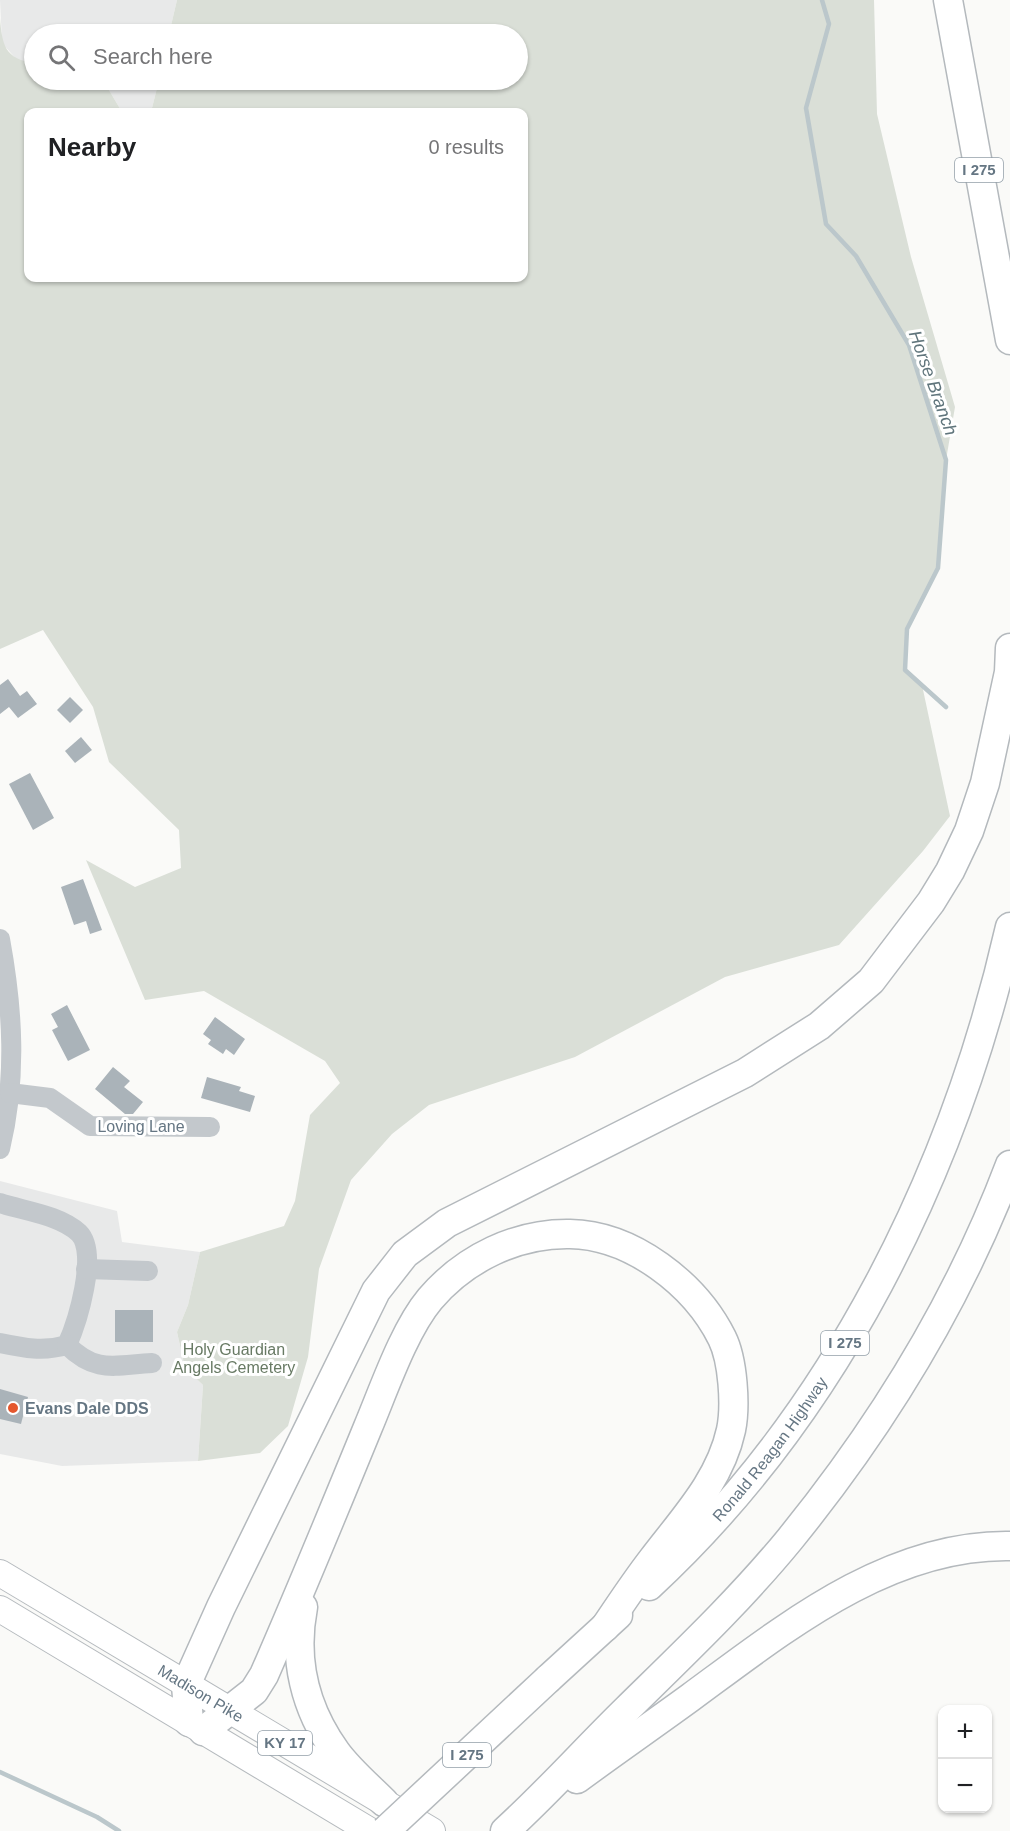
<!DOCTYPE html>
<html lang="en">
<head>
<meta charset="utf-8">
<style>
  :root { --surface:#fff; --page:#f6f6f6; --text:#202124; --muted:#757577; --line:#e0e0e0 }
  body { margin:0; font-family:Arial,sans-serif; background:var(--page); color:var(--text) }
  .controls { position:absolute; right:18px; bottom:18px; display:grid; overflow:hidden; border-radius:12px; box-shadow:0 2px 4px #0004 }
  .controls button { width:54px; height:54px; display:grid; place-items:center; padding:0; border:0; border-bottom:2px solid var(--line); background:var(--surface); color:var(--text); font:30px sans-serif }
  .list { margin:0; padding:0; list-style:none }
  h2 { display:flex; justify-content:space-between; align-items:center; height:78px; margin:0; padding:0 24px; font-size:26px }
  h2 small { font-size:20px; font-weight:400; color:var(--muted) }
  .icon { flex:none; width:33px; height:33px; fill:none; stroke:currentColor; stroke-width:2; stroke-linecap:round; stroke-linejoin:round }
  .map { position:relative; flex:none; width:1010px; height:1831px; overflow:hidden }
  .search { position:absolute; background:var(--surface); box-shadow:0 2px 4px #0004; left:24px; top:24px; width:504px; height:66px; display:flex; align-items:center; gap:15px; box-sizing:border-box; padding:0 21px; border-radius:33px; color:var(--muted); font-size:22px }
  .panel { position:absolute; background:var(--surface); box-shadow:0 2px 4px #0004; left:24px; top:108px; width:504px; height:174px; border-radius:12px }
  .map>svg:first-child { display:block }
  .built { fill:#e8e9e9 }
  .green { fill:#dadfd7 }
  .lines { fill:none; stroke-linecap:round; stroke-linejoin:round }
  .stream { stroke:#bbc7cb; stroke-width:4.5 }
  .building { fill:#aab3b9 }
  .major-casing { stroke:#b5babe; stroke-width:28 }
  .highway-casing { stroke:#b4b9bd; stroke-width:31 }
  .minor { stroke:#c3c8cc; stroke-width:20 }
  .major { stroke:#fff; stroke-width:26 }
  .highway { stroke:#fff; stroke-width:28 }
  .highway-bridge-casing { stroke:#b4b9bd; stroke-width:31; stroke-linecap:butt }
  .highway-bridge { stroke:#fff; stroke-width:28 }
  .poi-dot { fill:#e4572e; stroke:#fff; stroke-width:2 }
  .labels { text-anchor:middle; stroke-width:6; stroke-linejoin:round; paint-order:stroke }
  .shield { fill:#fff; stroke:#939fa8; stroke-width:1.5 }
  .shield-label { font-size:15px; font-weight:bold; fill:#657683 }
  .street-label { font-size:16px; fill:#657683; stroke:#fff }
  .park-label { font-size:16px; fill:#687a64; stroke:#fff }
  .poi-label { font-size:16px; font-weight:bold; fill:#657683; stroke:#fff; text-anchor:start }
  .water-label { font-size:18px; font-style:italic; fill:#60757c; stroke:#fff }
</style>
</head>
<body>
<div class="map">
<svg width="1010" height="1831" viewBox="0 0 1010 1831">
  <rect width="100%" height="100%" fill="#fafaf8"/>
  <g class="built">
    <path d="M0,0H177L169,34H34V63L18,61L2,43Z"/>
    <path d="M103,80H159L151,112H122Z"/>
    <path d="M0,1181L117,1211L122,1242L200,1252L188,1305L177,1332L185,1368L203,1385L198,1461L62,1466L0,1454Z"/>
  </g>
  <path class="green" d="M177,0H874L877,114L911,257L955,407L946,460L938,568L907,629L905,670L922,685L950,816L923,851L839,945L725,977L575,1057L429,1105L392,1134L351,1180L319,1269L308,1357L288,1426L260,1453L198,1461L203,1385L185,1368L177,1332L188,1305L200,1252L284,1226L295,1201L310,1115L340,1083L325,1061L204,991L145,1000L86,860L135,887L181,868L179,830L109,762L93,707L43,630L0,649V18C2,45 5,59 34,63V80H103L122,112H28V278H524V112H151L159,80H518V34H169Z"/>
  <g class="lines">
    <g class="stream">
      <path d="M822,0L829,24L806,108L826,224L856,256L909,345L946,460L938,568L907,629L905,670L946,707"/>
      <path d="M0,1772L97,1817L119,1831"/>
    </g>
  </g>
  <g class="building">
    <path d="M8,679L20,696L27,691L37,704L18,718L9,707L0,714V685Z"/>
    <path d="M70,697L83,710L70,723L57,710Z"/>
    <path d="M81,737L92,750L75,763L65,751Z"/>
    <path d="M30,773L54,818L33,830L9,784Z"/>
    <path d="M83,879L102,930L90,934L86,921L74,925L61,887Z"/>
    <path d="M67,1005L90,1050L68,1061L52,1030L58,1027L51,1014Z"/>
    <path d="M215,1017L245,1039L234,1055L226,1049L223,1054L208,1044L211,1040L203,1034Z"/>
    <path d="M113,1067L130,1081L124,1087L143,1102L133,1114H125L95,1089Z"/>
    <path d="M207,1077L241,1087L239,1091L255,1096L250,1112L201,1098Z"/>
    <rect x="115" y="1310" width="38" height="32"/>
    <path d="M0,1389L28,1397L21,1424L0,1419Z"/>
  </g>
  <g class="lines">
    <g class="major-casing">
      <g id="major">
        <path id="s1" d="M0,1573L432,1831"/>
        <path d="M0,1609L370,1831"/>
      </g>
    </g>
    <g class="highway-casing">
      <g id="highway">
        <path d="M948,0L1010,340"/>
        <path id="s2" d="M649,1586C836,1413 954,1173 1010,927"/>
        <path d="M303,1607C293,1659 305,1709 336,1752C349,1770 368,1786 384,1802"/>
        <path d="M548,1679L618,1615"/>
        <path d="M189,1722L186,1685L221,1607L376,1291L405,1254L447,1223L745,1073L819,1026L871,981L931,902L950,871L969,831L985,783L1009,672L1010,648"/>
        <path d="M203,1731L254,1691L264,1675C300,1593 334,1510 368,1427C384,1389 404,1330 430,1299C465,1258 517,1233 570,1234C632,1235 695,1284 722,1338C733,1360 736,1406 731,1430C720,1481 683,1519 652,1560C635,1582 620,1605 605,1627"/>
        <path d="M577,1779C615,1751 654,1724 691,1697C785,1628 888,1544 1010,1546"/>
        <path d="M505,1831C548,1792 586,1749 627,1709C683,1654 740,1600 790,1539C881,1427 959,1300 1010,1165"/>
      </g>
    </g>
    <g class="minor">
      <path d="M0,939C13,1010 17,1078 0,1149"/>
      <path d="M10,1093L50,1098L90,1126L210,1127"/>
      <path d="M0,1203C24,1211 60,1215 79,1233C99,1253 77,1323 67,1345C43,1352 24,1348 0,1343"/>
      <path d="M86,1269L148,1271"/>
      <path d="M67,1345C96,1374 115,1365 152,1363"/>
    </g>
    <use href="#major" class="major"/>
    <use href="#highway" class="highway"/>
    <g class="highway-bridge-casing">
      <path id="highway-bridge" d="M385,1831L548,1679"/>
    </g>
    <use href="#highway-bridge" class="highway-bridge"/>
  </g>
  <circle class="poi-dot" cx="13" cy="1408" r="6"/>
  <g class="labels">
    <g class="shield">
      <rect x="955" y="158" width="48" height="24" rx="4.5"/>
      <rect x="821" y="1331" width="48" height="24" rx="4.5"/>
      <rect x="258" y="1731" width="54" height="24" rx="4.5"/>
      <rect x="443" y="1743" width="48" height="24" rx="4.5"/>
    </g>
    <g class="shield-label">
      <text x="979" y="175">I 275</text>
      <text x="845" y="1348">I 275</text>
      <text x="285" y="1748">KY 17</text>
      <text x="467" y="1760">I 275</text>
    </g>
    <g class="street-label">
      <text x="141" y="1132">Loving Lane</text>
      <text dy="6" stroke="none"><textPath href="#s2" startOffset="183">Ronald Reagan Highway</textPath></text>
      <text dy="6" stroke="none"><textPath href="#s1" startOffset="234">Madison Pike</textPath></text>
    </g>
    <g class="park-label">
      <text x="234" y="1355">Holy Guardian<tspan x="234" dy="18">Angels Cemetery</tspan></text>
    </g>
    <g class="poi-label">
      <text x="25" y="1414">Evans Dale DDS</text>
    </g>
    <g class="water-label">
      <text transform="translate(933 383) rotate(70)" y="6">Horse Branch</text>
    </g>
  </g>
</svg>
<div class="controls">
<button>+</button>
<button>−</button>
</div>
<div class="search"><svg class="icon" aria-label="search" viewBox="0 0 24 24"><circle cx="10" cy="10" r="6"/><path d="M15 15l6 6"/></svg>Search here</div>
<section class="panel">
<h2>Nearby<small>0 results</small></h2>
<ul class="list">
</ul>
</section>
</div>
</body>
</html>
